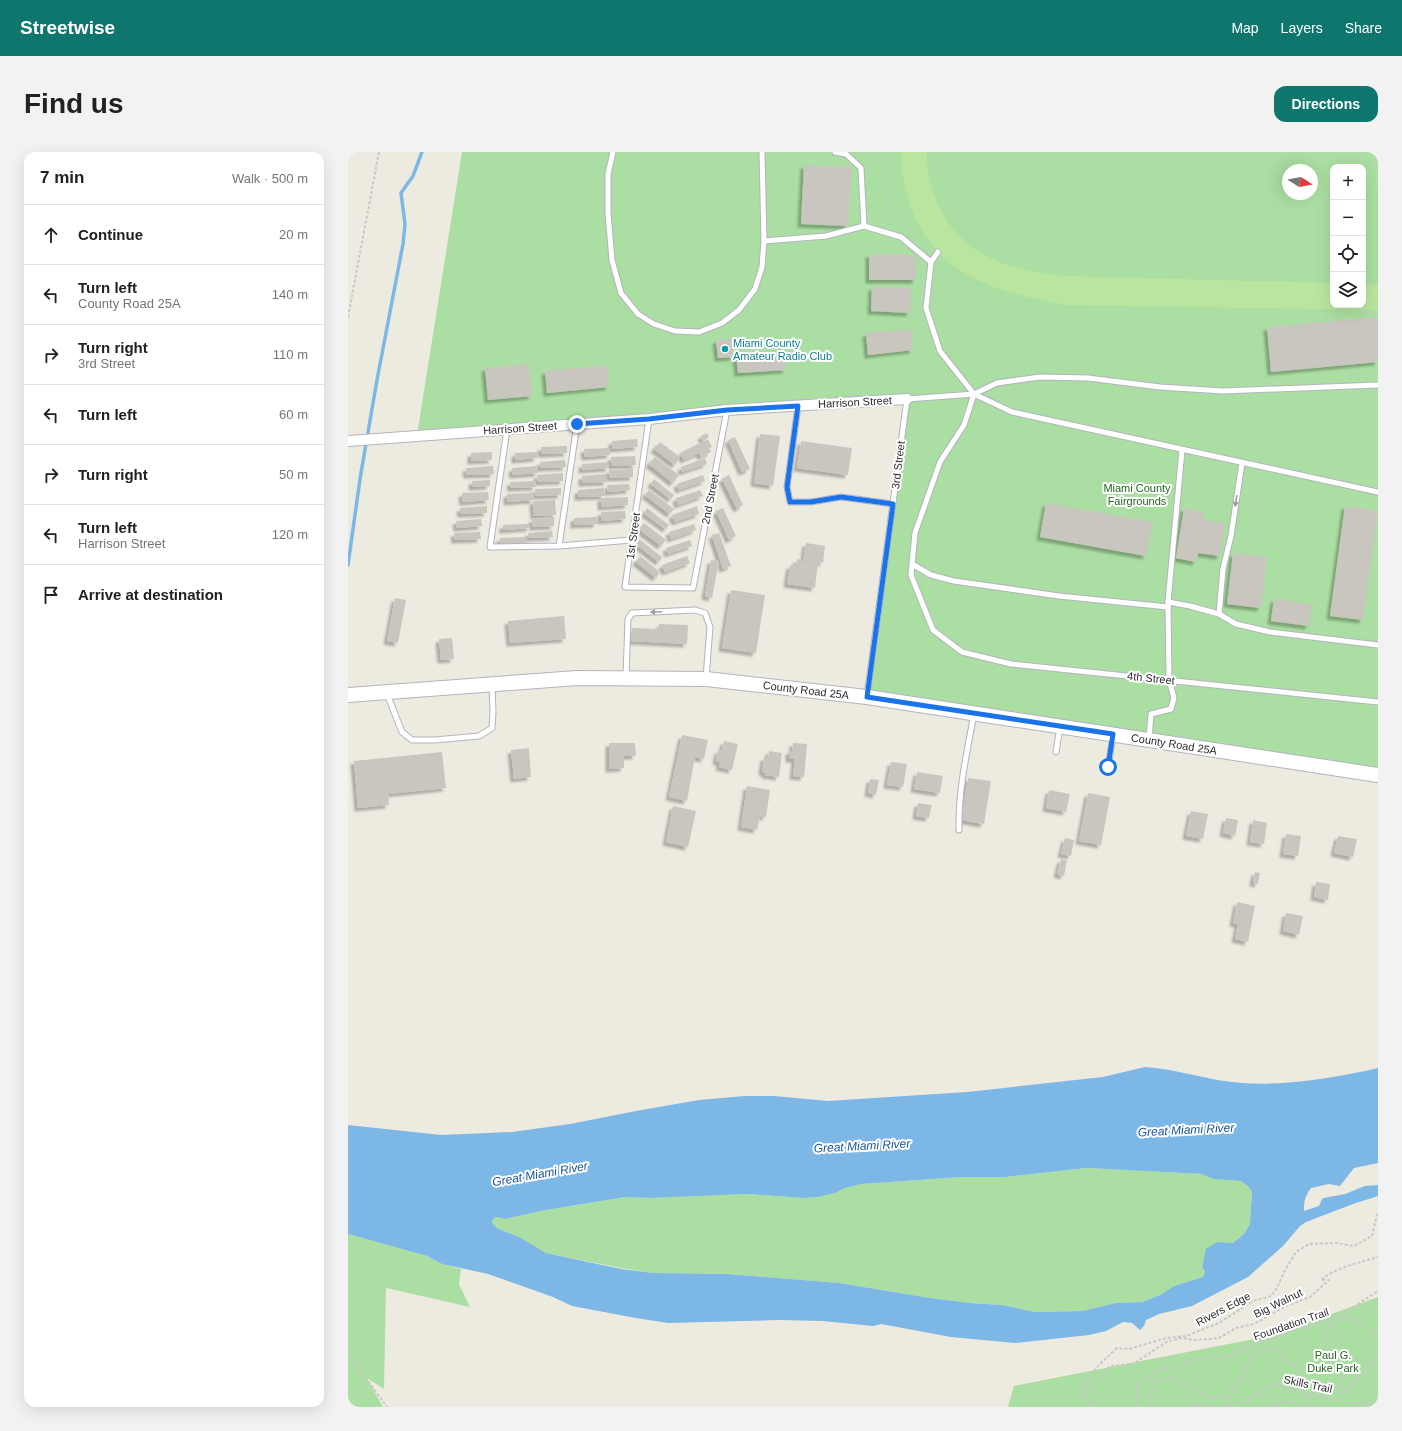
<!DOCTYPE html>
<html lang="en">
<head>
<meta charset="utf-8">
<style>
  :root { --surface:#fff; --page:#f2f2f2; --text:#202124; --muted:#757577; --line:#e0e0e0; --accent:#0f766e }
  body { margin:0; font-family:Arial,sans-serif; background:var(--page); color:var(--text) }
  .controls { position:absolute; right:12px; top:12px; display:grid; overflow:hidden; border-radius:8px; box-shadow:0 4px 16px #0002 }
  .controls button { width:36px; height:36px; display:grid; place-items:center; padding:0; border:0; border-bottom:1px solid var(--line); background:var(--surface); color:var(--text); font:20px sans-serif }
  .compass { position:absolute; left:934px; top:12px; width:36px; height:36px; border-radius:50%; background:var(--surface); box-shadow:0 4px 16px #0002; rotate:101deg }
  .stop { position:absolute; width:12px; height:12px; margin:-9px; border:3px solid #1a73e8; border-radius:50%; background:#fff }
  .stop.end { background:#1a73e8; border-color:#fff; box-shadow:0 1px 4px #0008 }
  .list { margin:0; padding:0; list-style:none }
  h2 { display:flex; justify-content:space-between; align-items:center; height:52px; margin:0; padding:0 16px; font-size:17px }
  h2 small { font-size:13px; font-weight:400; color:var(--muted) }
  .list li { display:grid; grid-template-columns:26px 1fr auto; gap:12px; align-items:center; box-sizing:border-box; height:60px; padding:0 16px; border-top:1px solid var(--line) }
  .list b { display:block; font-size:15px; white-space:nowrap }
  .list p { margin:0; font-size:13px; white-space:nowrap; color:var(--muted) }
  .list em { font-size:13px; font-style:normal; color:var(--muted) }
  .icon { flex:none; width:22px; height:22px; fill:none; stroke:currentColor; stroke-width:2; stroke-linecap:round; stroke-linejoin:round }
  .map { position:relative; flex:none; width:1030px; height:1255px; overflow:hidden; border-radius:12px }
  header { display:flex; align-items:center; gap:24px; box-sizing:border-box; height:56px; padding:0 20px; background:var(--accent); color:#fff }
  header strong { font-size:19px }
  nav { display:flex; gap:22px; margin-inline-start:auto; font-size:14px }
  .intro { display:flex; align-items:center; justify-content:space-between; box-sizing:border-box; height:96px; padding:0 24px }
  h1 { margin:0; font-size:28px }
  .button { padding:10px 18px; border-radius:12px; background:var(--accent); color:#fff; font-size:14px; font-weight:700 }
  main { display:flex; gap:24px; padding:0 24px }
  aside { flex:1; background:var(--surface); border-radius:12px; box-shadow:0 4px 16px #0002 }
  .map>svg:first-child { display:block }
  .green { fill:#abdea2; fill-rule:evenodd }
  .pitch { fill:#bae59e }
  .water { fill:#7cb7e5; fill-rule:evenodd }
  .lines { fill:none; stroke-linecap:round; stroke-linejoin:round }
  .stream { stroke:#7cb7e5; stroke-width:3.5 }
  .building { fill:#c9c6bf; filter:url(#shadow) }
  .service-casing { stroke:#b3b4be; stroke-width:7 }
  .minor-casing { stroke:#b3b4be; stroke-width:12 }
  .secondary-casing { stroke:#b3b4be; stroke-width:16 }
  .path { stroke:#c8c8c8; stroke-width:2; stroke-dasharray:3 2; stroke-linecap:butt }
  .service { stroke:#fff; stroke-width:5 }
  .minor { stroke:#fff; stroke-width:10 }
  .secondary { stroke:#fff; stroke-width:14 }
  .oneway { fill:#a0a0a0 }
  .route { stroke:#1a73e8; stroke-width:5 }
  .culture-dot { fill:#0f9aa8; stroke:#fff; stroke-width:1.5 }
  .labels { text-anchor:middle; stroke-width:4; stroke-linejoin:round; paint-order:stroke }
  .culture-label { font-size:11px; fill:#0d838f; stroke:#fff; text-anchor:start }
  .street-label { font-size:11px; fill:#2c2c2c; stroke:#fff }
  .park-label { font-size:11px; fill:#236521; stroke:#fff }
  .water-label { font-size:12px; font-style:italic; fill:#195494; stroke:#fff }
</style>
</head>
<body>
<header>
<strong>Streetwise</strong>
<nav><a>Map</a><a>Layers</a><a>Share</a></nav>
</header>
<div class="intro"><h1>Find us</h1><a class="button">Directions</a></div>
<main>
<aside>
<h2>7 min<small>Walk · 500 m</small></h2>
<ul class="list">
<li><svg class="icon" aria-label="ahead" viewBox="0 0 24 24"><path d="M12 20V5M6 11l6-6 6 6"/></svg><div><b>Continue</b></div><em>20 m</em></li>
<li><svg class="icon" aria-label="left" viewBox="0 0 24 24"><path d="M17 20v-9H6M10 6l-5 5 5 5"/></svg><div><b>Turn left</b><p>County Road 25A</p></div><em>140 m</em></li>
<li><svg class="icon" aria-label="right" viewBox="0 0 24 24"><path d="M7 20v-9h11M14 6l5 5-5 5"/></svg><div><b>Turn right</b><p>3rd Street</p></div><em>110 m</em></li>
<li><svg class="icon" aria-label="left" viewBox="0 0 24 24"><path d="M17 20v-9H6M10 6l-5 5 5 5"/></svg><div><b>Turn left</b></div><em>60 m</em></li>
<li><svg class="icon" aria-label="right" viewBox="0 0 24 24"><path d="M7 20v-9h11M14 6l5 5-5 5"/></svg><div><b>Turn right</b></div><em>50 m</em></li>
<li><svg class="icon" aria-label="left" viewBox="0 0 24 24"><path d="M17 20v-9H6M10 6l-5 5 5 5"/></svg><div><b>Turn left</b><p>Harrison Street</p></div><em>120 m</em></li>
<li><svg class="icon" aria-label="arrive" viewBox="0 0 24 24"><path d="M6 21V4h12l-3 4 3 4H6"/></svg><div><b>Arrive at destination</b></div></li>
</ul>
</aside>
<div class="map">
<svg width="1030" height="1255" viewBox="0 0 1030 1255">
  <defs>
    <filter id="shadow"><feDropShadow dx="-3.5" dy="3.5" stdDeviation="1" flood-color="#0004"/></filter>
  </defs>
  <rect width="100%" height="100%" fill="#edeae0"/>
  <g class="green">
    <path d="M114,0H1030V623L519,545L559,248L69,283ZM985,15H1015V153H985ZM940,18H964V42H940Z"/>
    <path d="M739,1016L854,1022L865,1027L894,1029L900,1034L904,1040L902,1072L896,1082L885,1091L869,1090L856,1107L854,1115L857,1121L855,1125L826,1134L812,1143L794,1150L768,1151L734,1159L687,1160L654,1153L622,1151L582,1146L491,1131L380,1122L305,1121L273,1116L198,1101L173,1086L149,1076L145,1072L144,1069L146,1066L150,1065L156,1067L198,1058L277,1045L303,1046L400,1042L455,1046L470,1045L487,1041L497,1036L513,1032L614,1025H657Z"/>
    <path d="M0,1082L79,1104L94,1112L113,1117L111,1132L122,1155L38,1136L36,1237L19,1226L35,1255H0Z"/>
    <path d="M1030,1145V1255H660L666,1234L926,1183Z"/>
  </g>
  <path class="pitch" d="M553,0H579C578,16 582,33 588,48C613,106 660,117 717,124L985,131V153H1015V132L1030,133V158L720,153C649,141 581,123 560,45C556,31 552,15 553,0Z"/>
  <path class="water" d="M797,915C830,917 861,929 894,931C937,934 988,926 1030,916V1011L1006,1016L992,1034L981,1032L963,1036C957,1044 956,1049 956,1059L971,1054L974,1047L976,1046L997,1042L1017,1034L1030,1033V1044L1005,1052L958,1070L952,1074L935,1094L900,1125L844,1154L811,1162L798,1168L796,1174L792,1178L784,1171L775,1170L758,1179L741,1183L667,1191L603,1185L533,1172L525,1174L475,1169L431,1168L320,1171L288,1166L224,1154L205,1145L140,1122L94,1112L79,1104L0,1082V973L93,983L164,980L222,972L288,959L351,948L397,944H426L480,949L619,940L755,925ZM739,1016L854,1022L865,1027L893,1029L900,1034L904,1040L902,1072L896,1082L885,1091L869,1090L858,1097L854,1115L857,1120L855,1125L826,1134L812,1143L794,1150L768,1151L734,1159L687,1160L654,1153L622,1151L582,1146L491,1131L380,1122L305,1121L273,1117L198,1101L173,1086L149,1076L145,1072L144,1069L146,1066L150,1065L156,1067L198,1058L277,1045L303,1046L400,1042L455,1046L470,1045L487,1041L497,1036L513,1032L614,1025H657Z"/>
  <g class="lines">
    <path class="stream" d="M0,413L12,327L29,228L55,92L57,72L53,41L65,24L74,0"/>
  </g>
  <g class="building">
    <path d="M456,13L504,15L500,74L453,72Z"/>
    <path d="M521,102L568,103V128H521Z"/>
    <path d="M524,135L563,136L562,161L523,159Z"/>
    <path d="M1030,165V210L923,220L919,175Z"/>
    <path d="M563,177L565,198L520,203L518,181Z"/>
    <path d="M384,187L386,205L370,206L368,188Z"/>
    <path d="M414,199V202L437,200L438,218L390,221L388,204L408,202L407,200Z"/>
    <path d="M181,212L184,244L140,248L137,216Z"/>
    <path d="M259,213L261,235L199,241L197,219Z"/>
    <path d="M359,281L361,285L355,289L353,284Z"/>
    <path d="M412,282L432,284L425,334L406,331Z"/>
    <path d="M387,285L402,317L394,320L380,288Z"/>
    <path d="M289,287L290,295L264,297V289Z"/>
    <path d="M360,287L364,295L361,296L363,300L353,305L351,301L336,308L332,301Z"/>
    <path d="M453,289L504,296L500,323L449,316Z"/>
    <path d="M312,290L332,305L327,313L306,297Z"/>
    <path d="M219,294V301L193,302V295Z"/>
    <path d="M262,296V303L237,305L236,297Z"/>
    <path d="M144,300V308L123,309V301Z"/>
    <path d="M189,300V306L167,308V301Z"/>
    <path d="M287,304L288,313L264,314L263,305Z"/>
    <path d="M307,305L331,323L325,331L301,312Z"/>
    <path d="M357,306L359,312L334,320L333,315Z"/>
    <path d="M217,308L218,315L192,316V310Z"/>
    <path d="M261,310V316L234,318V312Z"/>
    <path d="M145,314L146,322L119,323L118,316Z"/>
    <path d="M190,314V321L165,323L164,316Z"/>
    <path d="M285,317V325L262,326L261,318Z"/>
    <path d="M215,321V329L190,330L189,323Z"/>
    <path d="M259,322V330L234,331V324Z"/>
    <path d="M355,323L357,329L331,338L329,332Z"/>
    <path d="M381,323L395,353L389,357L374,327Z"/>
    <path d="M306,327L326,343L323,347L303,332Z"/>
    <path d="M142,328V334L124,335V329Z"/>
    <path d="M187,329L188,335L163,336L162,330Z"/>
    <path d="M281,332L282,338L260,340L259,333Z"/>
    <path d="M213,336V343L188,344L187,337Z"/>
    <path d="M256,336L257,344L230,345V338Z"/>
    <path d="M301,338L326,357L322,362L297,343Z"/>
    <path d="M352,338L355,344L330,353L328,346Z"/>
    <path d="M140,340L141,348L115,350L114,341Z"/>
    <path d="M185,341L186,348L159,350V342Z"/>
    <path d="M280,345V353L253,355V346Z"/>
    <path d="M207,348L208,363L186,364L185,349Z"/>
    <path d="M698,351L805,370L798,404L692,385Z"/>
    <path d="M139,354V361L113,362L112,356Z"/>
    <path d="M349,354L351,362L327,370L324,363Z"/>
    <path d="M997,354L1030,359L1015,468L982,464Z"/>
    <path d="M299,356L321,373L318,377L296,361Z"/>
    <path d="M375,356L388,384L381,388L368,359Z"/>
    <path d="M836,356L856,360L855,368L877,371L872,404L850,401L848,410L828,406Z"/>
    <path d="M277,359L278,367L253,369V360Z"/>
    <path d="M206,365V374L185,375L184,367Z"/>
    <path d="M249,365V372L226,373V366Z"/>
    <path d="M133,367L134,374L109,376L108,369Z"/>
    <path d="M296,371L318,388L313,394L291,377Z"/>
    <path d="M182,372V376L155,378V373Z"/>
    <path d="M346,372L348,378L323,387L321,380Z"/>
    <path d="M204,379L205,385L180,386V381Z"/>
    <path d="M132,380L133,387L107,388L106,381Z"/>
    <path d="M371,381L383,414L375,417L364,383Z"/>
    <path d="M178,385L179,391L152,393V386Z"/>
    <path d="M291,387L314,405L311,410L288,392Z"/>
    <path d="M342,388L344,394L320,402L318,396Z"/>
    <path d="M458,391L477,394L475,411L470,410L467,436L439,432L442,413L448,414L449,407L453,408V409L455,410Z"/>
    <path d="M885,401L919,405L913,456L879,452Z"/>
    <path d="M292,404L312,420L308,426L288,410Z"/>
    <path d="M339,404L342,411L317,420L314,413Z"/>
    <path d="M363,408L371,409L364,446L357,444Z"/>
    <path d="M383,438L417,443L408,501L374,496Z"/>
    <path d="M47,446L58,448L50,491L39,489Z"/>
    <path d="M926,447L964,452L961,474L923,469Z"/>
    <path d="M216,464L218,487L162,491L160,469Z"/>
    <path d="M311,472L340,473L339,492L283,489L284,476L311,477Z"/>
    <path d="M104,486L106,507L93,508L91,487Z"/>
    <path d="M334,583L360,588L356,607L347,605L339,649L321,645Z"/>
    <path d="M376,589L390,592L384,618L371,615L372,610L368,609L370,598L374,599Z"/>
    <path d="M261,591H287L288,604H276V616L261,617Z"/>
    <path d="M445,591L459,592L456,625L445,624L447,607H441V599H444Z"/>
    <path d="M181,596L183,625L166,627L163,598Z"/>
    <path d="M421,599L434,601L431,625L417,623L418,621L414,620L416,605L420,606Z"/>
    <path d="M94,600L98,636L40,642L41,653L10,656L6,609Z"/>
    <path d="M543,610L559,612L555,635L539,633Z"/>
    <path d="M569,620L595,624L592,641L566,637Z"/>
    <path d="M620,626L643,629L636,672L613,668Z"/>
    <path d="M522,627L531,628L528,643L520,641Z"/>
    <path d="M399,634L422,638L418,665L412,664L409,678L393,675Z"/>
    <path d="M701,638L722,642L718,660L698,656Z"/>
    <path d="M740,641L762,645L753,693L731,689Z"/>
    <path d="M570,651L584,653L581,666L568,664Z"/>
    <path d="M325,654L348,659L340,695L318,690Z"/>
    <path d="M843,659L860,662L855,687L838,684Z"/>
    <path d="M878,666L890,668L887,684L875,681Z"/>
    <path d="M905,668L919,671L916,692L902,690Z"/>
    <path d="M938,682L953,684L950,704L935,702Z"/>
    <path d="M990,684L1009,687L1005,705L986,701Z"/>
    <path d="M717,686L726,688L723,704L713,702Z"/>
    <path d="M713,707L719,709L716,724L709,722Z"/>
    <path d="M907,720L912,721L910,732L905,731Z"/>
    <path d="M968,730L982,732L980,748L966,745Z"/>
    <path d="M889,750L907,754L900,790L887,787L890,772L885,771Z"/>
    <path d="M938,761L955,764L951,783L935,779Z"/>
  </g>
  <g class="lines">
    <g class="service-casing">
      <g id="service">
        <path d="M265,0L260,22V61L264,108L273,141L290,162L306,172L327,179L351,180L374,171L391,158L407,137L414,115L416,89L414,0"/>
        <path d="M487,0L498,2L513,16L516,74"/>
        <path d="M416,89L478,84L516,74L553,85L583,110"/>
        <path d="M590,100L583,110L578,156L592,199L626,242L616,273L592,310L567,381L563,423L585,478L614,500L663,512L1030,550"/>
        <path d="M626,242L664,260L1030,340"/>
        <path d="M450,254L439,335L442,350H463L493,345L545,352"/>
        <path d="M301,267L277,435L345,436L379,258"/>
        <path d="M159,277L142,395L211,394L284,388"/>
        <path d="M211,394L229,272"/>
        <path d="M564,412L583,423L606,429L711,444L820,455"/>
        <path d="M820,450L842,454L871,462L888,472L922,480L1030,493"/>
        <path d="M871,462L875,417L883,384L894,311"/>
        <path d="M278,524L280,467L284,461L347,458L357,461L362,475L358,526"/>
        <path d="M39,542L54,580L64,588H87L131,584L144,576L145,560L144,533"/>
        <path d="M519,544L559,247L626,242L649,231L692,225L740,226L812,235L875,239L1030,233"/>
        <path d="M801,587L803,562L823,557L826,546L821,528L820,450L834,298"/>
        <path d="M708,600L712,575"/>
        <path d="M760,615L765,583"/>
        <path d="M611,678C610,639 619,600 626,562"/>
      </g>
    </g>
    <g class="minor-casing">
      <path id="minor" d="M0,289L301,267L379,258L559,247"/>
    </g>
    <g class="secondary-casing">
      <path id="secondary" d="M0,543L229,526L358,527L519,545L1030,623"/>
    </g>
    <g class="path">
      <path d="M0,165L31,0"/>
      <path d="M1030,1062L1029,1063L1024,1084L1006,1094L988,1091L961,1092L948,1100L937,1118L929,1136L923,1144L905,1149L871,1171L838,1184L818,1186L781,1197L769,1196C752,1212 741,1220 734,1242L738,1240L762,1214L785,1212L820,1189L834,1186L848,1188L871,1186L888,1176L906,1172L938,1154L962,1145L981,1128H973C989,1115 1010,1111 1030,1105"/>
      <path d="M0,1201L39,1255"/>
      <path d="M734,1242L748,1255"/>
      <path d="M791,1255L789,1247L791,1232L809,1219L834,1214L848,1207L874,1208L911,1190L925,1187L940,1180L975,1170L995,1162L1030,1139"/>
      <path d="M803,1255L801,1248L808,1230L823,1226L862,1245L877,1243L891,1228L907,1200L913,1196H927L964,1233L975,1238L985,1239L993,1232L996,1227L993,1216L975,1190L978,1177L989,1170L999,1165L1015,1173L1030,1183"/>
      <path d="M844,1255L854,1253L868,1255"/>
      <path d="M876,1255L899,1247L927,1233L986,1248L998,1238L1030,1206"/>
      <path d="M921,1255C933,1247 948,1250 961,1255"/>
      <path d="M1002,1255C1012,1247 1016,1250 1027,1255"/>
    </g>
    <use href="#service" class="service"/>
    <use href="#minor" class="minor"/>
    <use href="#secondary" class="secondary"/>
  </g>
  <defs><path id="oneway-solid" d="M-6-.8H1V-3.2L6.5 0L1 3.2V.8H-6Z"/></defs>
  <g class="oneway">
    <use href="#oneway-solid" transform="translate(888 349) rotate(99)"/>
    <use href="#oneway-solid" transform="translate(308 460) rotate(178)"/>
  </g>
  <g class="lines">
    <path class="route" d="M229,272L301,267L379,258L450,254L439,335L442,350H463L493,345L545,352L519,545L765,582L760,615"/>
  </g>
  <circle class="culture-dot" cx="377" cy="197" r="4"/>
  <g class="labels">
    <g class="culture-label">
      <text x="385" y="195">Miami County<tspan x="385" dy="13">Amateur Radio Club</tspan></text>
    </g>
    <g class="street-label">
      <text transform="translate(507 250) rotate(-3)" y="4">Harrison Street</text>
      <text transform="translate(172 276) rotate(-4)" y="4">Harrison Street</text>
      <text transform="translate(550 313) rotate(-83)" y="4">3rd Street</text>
      <text transform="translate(362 347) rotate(-79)" y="4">2nd Street</text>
      <text transform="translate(285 384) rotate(-82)" y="4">1st Street</text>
      <text transform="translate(803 526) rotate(6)" y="4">4th Street</text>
      <text transform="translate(458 538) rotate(7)" y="4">County Road 25A</text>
      <text transform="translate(826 592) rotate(9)" y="4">County Road 25A</text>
      <text transform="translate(930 1151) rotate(-26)" y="4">Big Walnut</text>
      <text transform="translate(875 1157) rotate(-28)" y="4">Rivers Edge</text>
      <text transform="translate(943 1172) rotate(-19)" y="4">Foundation Trail</text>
      <text transform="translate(960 1232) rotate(12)" y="4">Skills Trail</text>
    </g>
    <g class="park-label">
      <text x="789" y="340">Miami County<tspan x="789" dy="13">Fairgrounds</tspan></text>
      <text x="985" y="1207">Paul G.<tspan x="985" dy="13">Duke Park</tspan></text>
    </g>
    <g class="water-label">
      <text transform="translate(838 978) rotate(-3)" y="4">Great Miami River</text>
      <text transform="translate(514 994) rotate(-3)" y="4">Great Miami River</text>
      <text transform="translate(192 1022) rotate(-10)" y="4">Great Miami River</text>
    </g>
  </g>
</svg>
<div class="controls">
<button>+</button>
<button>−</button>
<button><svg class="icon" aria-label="locate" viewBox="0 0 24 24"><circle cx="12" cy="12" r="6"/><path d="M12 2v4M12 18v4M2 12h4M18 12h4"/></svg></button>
<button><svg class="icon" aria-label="layers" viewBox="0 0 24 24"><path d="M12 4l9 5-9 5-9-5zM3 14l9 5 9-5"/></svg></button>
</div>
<svg class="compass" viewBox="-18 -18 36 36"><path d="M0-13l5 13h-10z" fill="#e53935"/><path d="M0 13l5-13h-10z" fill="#757577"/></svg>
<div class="stop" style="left:760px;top:615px"></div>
<div class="stop end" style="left:229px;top:272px"></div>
</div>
</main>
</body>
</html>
